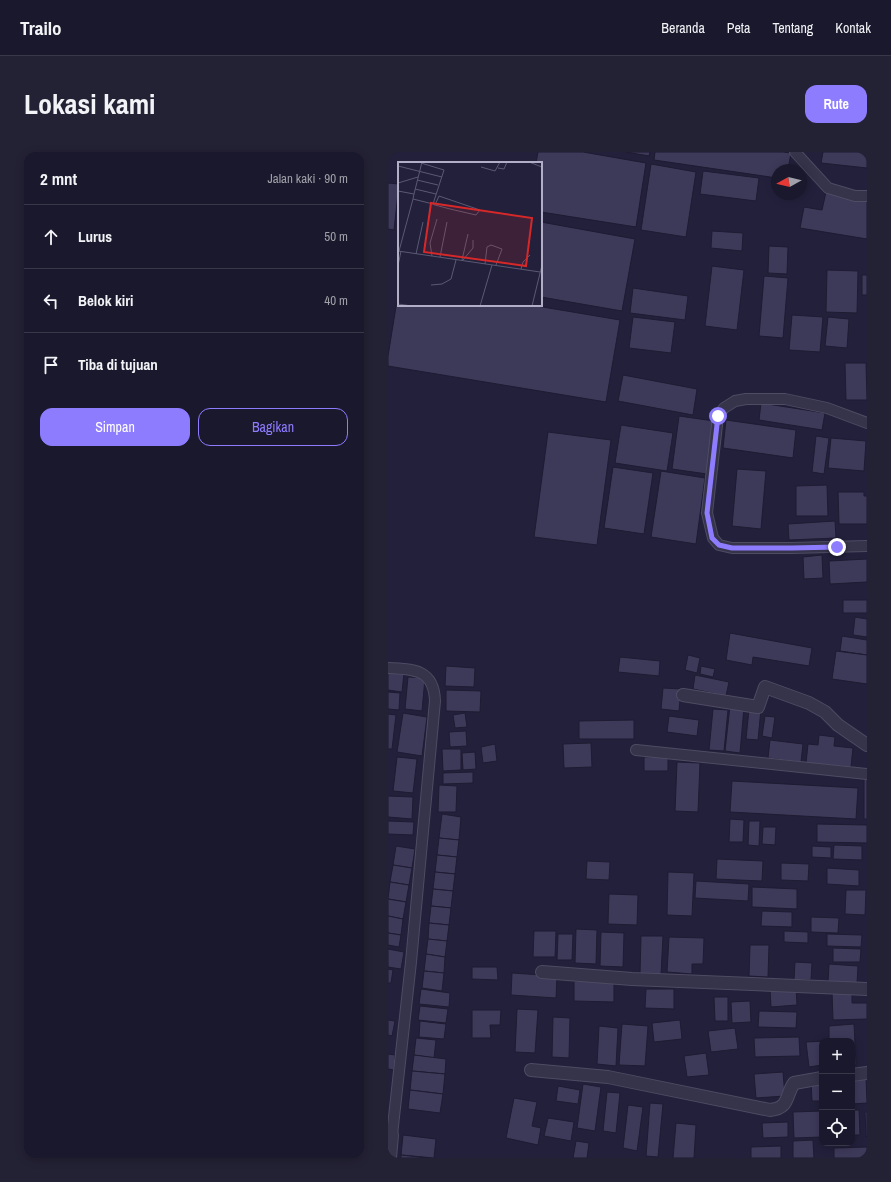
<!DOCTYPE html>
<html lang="id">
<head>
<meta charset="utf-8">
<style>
  :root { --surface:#1a182c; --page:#232134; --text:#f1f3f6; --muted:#9fa0a9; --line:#383748; --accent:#8e7cff }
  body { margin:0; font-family:"Archivo Narrow",sans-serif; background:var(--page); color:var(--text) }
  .controls { position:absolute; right:12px; bottom:12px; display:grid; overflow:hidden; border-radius:8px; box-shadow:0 2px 10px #0003 }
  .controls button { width:36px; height:36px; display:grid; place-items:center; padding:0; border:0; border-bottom:1px solid var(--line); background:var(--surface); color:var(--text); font:20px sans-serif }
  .compass { position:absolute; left:383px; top:12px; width:36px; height:36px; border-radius:50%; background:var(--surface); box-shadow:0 2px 10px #0003; rotate:262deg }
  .stop { position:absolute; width:12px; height:12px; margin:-9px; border:3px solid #8e7cff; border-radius:50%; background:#fff }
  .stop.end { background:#8e7cff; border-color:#fff; box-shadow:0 1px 4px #0008 }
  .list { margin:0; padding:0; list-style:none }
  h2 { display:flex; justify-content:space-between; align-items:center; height:52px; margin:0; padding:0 16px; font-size:17px }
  h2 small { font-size:13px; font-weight:400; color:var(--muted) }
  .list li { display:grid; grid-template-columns:26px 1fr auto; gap:12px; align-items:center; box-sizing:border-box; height:64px; padding:0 16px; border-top:1px solid var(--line) }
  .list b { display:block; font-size:15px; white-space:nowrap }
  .list em { font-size:13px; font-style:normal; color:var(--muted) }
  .actions { display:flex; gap:8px; padding:12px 16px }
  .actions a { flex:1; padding:9px 0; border:1px solid var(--accent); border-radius:12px; text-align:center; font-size:14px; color:var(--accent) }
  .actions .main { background:var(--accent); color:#fff }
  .icon { flex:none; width:22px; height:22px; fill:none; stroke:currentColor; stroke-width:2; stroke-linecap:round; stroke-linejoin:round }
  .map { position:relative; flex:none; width:479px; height:1006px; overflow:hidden; border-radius:12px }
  header { display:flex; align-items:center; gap:24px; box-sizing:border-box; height:56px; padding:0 20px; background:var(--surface); border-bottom:1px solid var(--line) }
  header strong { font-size:19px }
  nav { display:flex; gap:22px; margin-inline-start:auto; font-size:14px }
  .intro { display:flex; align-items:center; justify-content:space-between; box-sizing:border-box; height:96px; padding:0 24px }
  h1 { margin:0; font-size:28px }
  .button { padding:10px 18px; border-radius:12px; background:var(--accent); color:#fff; font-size:14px; font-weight:700 }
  main { display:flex; gap:24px; padding:0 24px }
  aside { flex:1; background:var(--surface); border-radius:12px; box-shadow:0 2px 10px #0003 }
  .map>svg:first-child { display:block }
  .building { fill:#3d3959; stroke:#1e1b32 }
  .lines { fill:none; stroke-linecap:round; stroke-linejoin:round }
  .lane-casing { stroke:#4e4b63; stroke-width:12 }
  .street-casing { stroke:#4e4b63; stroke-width:14 }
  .lane { stroke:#36344b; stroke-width:10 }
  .street { stroke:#36344b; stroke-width:12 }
  .route { stroke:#8e7cff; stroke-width:5 }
  .inset-road { fill:none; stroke:#5c5973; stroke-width:1 }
  .view { fill:#d62828; fill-opacity:0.15; stroke:#d62828; stroke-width:2 }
  .inset-edge { fill:none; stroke:#b2aec7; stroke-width:2 }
</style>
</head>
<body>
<header>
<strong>Trailo</strong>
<nav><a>Beranda</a><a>Peta</a><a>Tentang</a><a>Kontak</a></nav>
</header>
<div class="intro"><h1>Lokasi kami</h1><a class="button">Rute</a></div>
<main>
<aside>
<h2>2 mnt<small>Jalan kaki · 90 m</small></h2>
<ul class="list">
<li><svg class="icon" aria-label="ahead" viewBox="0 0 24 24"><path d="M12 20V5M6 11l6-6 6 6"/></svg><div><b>Lurus</b></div><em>50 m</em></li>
<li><svg class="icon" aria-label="left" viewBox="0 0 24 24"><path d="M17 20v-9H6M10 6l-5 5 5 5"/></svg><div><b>Belok kiri</b></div><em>40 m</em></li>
<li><svg class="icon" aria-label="arrive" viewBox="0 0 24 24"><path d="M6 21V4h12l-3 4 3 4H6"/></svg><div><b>Tiba di tujuan</b></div></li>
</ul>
<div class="actions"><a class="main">Simpan</a><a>Bagikan</a></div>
</aside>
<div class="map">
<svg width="479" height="1006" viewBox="0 0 479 1006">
  <rect width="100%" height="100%" fill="#22203b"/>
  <g class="building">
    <path d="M150,0H195L258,11L248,75L153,60V11H148Z"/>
    <path d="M238,0H262L261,4Z"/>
    <path d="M267,0H395L403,1L400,18H389V26L266,8Z"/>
    <path d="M435,0H479V16L433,11Z"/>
    <path d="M263,12L308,20L298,85L253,78Z"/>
    <path d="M315,19L371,26L368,49L312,42Z"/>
    <path d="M0,31L11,32L6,78L0,77Z"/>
    <path d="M438,40L479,47V87L412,76L416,55L434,58Z"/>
    <path d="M153,70L247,87L234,159L153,145Z"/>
    <path d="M324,79L355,81L354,99L323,96Z"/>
    <path d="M381,94L400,95L399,122L380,121Z"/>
    <path d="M324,114L356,118L349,178L317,174Z"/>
    <path d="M439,118L470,119L469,161L438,160Z"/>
    <rect x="474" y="123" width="5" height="20"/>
    <path d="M376,124L400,126L395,186L371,184Z"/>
    <path d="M11,136V153H143L232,168L218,250L0,214V204Z"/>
    <path d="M245,136L300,144L297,168L242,161Z"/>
    <path d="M404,163L435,165L432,200L401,198Z"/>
    <path d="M245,165L287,170L283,201L241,196Z"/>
    <path d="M440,165L461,167L459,196L437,194Z"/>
    <path d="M457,211H478L479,248H458Z"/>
    <path d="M235,223L309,237L305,263L230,249Z"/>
    <path d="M373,251L437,261L434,278L371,268Z"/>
    <path d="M291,264L326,269L319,322L284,317Z"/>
    <path d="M338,268L408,278L405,306L335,296Z"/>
    <path d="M233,273L285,281L279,319L227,311Z"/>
    <path d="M160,280L223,288L209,393L146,385Z"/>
    <path d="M428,284L441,286L436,322L424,320Z"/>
    <path d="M443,286L478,289L476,319L440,316Z"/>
    <path d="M225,315L265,321L256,382L216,376Z"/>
    <path d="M349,317L378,319L373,377L344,374Z"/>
    <path d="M273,319L317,326L308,392L263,385Z"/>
    <path d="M439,333L440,364H408V334Z"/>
    <path d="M450,340H476V344H479V372H451Z"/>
    <path d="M447,369L448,386L401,388L400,372Z"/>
    <path d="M434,403L435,426L416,427L415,405Z"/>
    <path d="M479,407V430L442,432L441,409Z"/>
    <rect x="455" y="448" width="24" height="13"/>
    <path d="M467,465L479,467V485L465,483Z"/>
    <path d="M342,481L424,496L421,514L365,505L364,513L338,508Z"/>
    <path d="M454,484L479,488V503L452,499Z"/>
    <path d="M448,499L479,503V532L444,527Z"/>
    <path d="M300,503L312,506L309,521L297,518Z"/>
    <path d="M232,505L272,509L271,524L230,520Z"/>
    <path d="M58,514L87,516L86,535L57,534Z"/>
    <path d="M313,514L327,517L325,525L312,522Z"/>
    <path d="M0,520L16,521L14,540L0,538Z"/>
    <path d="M307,523L341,530L338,544L305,537Z"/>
    <path d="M20,525L37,526L34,559L17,557Z"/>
    <path d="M275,536L293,537L291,559L273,557Z"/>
    <path d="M58,538L93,539L92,560L58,559Z"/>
    <path d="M0,540L12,541L11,558L0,557Z"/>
    <path d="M342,554L356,555L352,601L337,599Z"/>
    <path d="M325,557L340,558L336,599L321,598Z"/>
    <path d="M361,557H373L370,588L358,587Z"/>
    <path d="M15,561L39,565L34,604L9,600Z"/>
    <path d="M77,561L79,575L67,576L65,563Z"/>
    <path d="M0,562L8,563L4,597H0Z"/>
    <path d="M281,564L311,568L309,584L279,580Z"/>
    <path d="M377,564L387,565L384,586L374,584Z"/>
    <path d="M246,568V587H191V569Z"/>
    <path d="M78,579L79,594L62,595L61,580Z"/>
    <path d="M431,583L447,585L446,594L465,596L463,615L418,611L420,592L430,593Z"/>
    <path d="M382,588L415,592L413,610L380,606Z"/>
    <path d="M203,591L204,615L176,616L175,592Z"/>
    <path d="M107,592L109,609L95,611L93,595Z"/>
    <path d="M54,597H73V618L55,619Z"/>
    <path d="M87,600L88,617L75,618L74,601Z"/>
    <path d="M280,604V619H256V605Z"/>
    <path d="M9,605L29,607L25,641L5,639Z"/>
    <path d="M289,610L312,611L310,660L287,659Z"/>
    <path d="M85,620V631L55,632V621Z"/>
    <rect x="476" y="621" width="3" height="46"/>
    <path d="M344,629L470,636L468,667L342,660Z"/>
    <path d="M51,633L69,634L68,660H50Z"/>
    <path d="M0,644L25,645L24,667L0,665Z"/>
    <path d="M54,662L73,665L71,688L51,686Z"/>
    <path d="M342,667L356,668L355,690H341Z"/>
    <path d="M0,669L26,670L25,683L0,682Z"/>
    <path d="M361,669H372L371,694L360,693Z"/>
    <path d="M429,672L479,673V691L429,690Z"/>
    <path d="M375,675H388L387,693L374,692Z"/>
    <path d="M51,686L71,688L69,705L49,703Z"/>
    <path d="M446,693L474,694V708L445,707Z"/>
    <path d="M8,694L27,697L24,716L5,713Z"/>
    <path d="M424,694L443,695V706L424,705Z"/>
    <path d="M49,703L69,705L67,722L47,720Z"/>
    <path d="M329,707L375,709L374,729L328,727Z"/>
    <path d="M199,709L222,710L221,728L198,727Z"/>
    <path d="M393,711L421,712L420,729L393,728Z"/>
    <path d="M5,713L24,716L21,733L2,730Z"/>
    <path d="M439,716L471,718V734L439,732Z"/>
    <path d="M47,720L67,722L65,739L45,737Z"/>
    <path d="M280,720L306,721L304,764L279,763Z"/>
    <path d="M308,729L361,732L360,749L307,746Z"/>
    <path d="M2,730L21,733L18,750L0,747Z"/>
    <path d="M364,735L409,737V757L364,755Z"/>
    <path d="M45,737L65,739L63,756L43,754Z"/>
    <path d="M458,738H478L477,763L457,762Z"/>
    <path d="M221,742L250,743L249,773L220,772Z"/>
    <path d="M0,747L18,750L15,767L0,764Z"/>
    <path d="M43,754L63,756L61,773L41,771Z"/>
    <path d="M374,759L404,760V775L373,774Z"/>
    <path d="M0,764L15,767L13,783L0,781Z"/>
    <path d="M423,765L451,766L450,781L423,780Z"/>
    <path d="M41,771L61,773L59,789L40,787Z"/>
    <path d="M188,777L209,778L208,812L187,811Z"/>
    <path d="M146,779H168L167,805H145Z"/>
    <path d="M396,779L420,780V791L396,790Z"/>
    <path d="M213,780L236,781L235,815L212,814Z"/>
    <path d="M0,781L13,783L11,795L0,793Z"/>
    <path d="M170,782H185L184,808H169Z"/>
    <path d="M439,782L474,783L473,795L439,794Z"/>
    <path d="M253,784H275L273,823L252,822Z"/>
    <path d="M281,785L316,786L315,812H304V822L279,820Z"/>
    <path d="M40,787L59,789L57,805L38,802Z"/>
    <path d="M362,793H381L380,825L361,824Z"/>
    <path d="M445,796L473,797L472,810H445Z"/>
    <path d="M0,797L16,800L13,817L0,815Z"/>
    <path d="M38,802L57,805L56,821L36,819Z"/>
    <path d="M407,810L424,811L423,828H406Z"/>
    <path d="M441,812L470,814L469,831L440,830Z"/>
    <path d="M84,815H109L110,828L84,827Z"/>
    <path d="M0,817L5,818L3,831H0Z"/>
    <path d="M36,819L56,821L54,839L34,836Z"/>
    <path d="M124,821L169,824L168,846L123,843Z"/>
    <path d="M186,829L226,830V850L186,849Z"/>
    <path d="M408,835L409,853L383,855L382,837Z"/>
    <path d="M33,837L62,841L61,855L31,852Z"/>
    <path d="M258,837H286V857L257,856Z"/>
    <path d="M444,840H464V851H479V867L445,868Z"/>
    <path d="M326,845H340V869H327Z"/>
    <path d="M362,849L363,870L344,871L343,850Z"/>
    <path d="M32,854L60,857L58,871L30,868Z"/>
    <path d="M129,857L150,858L147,901L127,900Z"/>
    <path d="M84,858H113L112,873H102L103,886H84Z"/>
    <path d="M371,859L409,860L408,876L370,875Z"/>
    <path d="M165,865L182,866L181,906L164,905Z"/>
    <path d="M0,868L7,869L4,884L0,883Z"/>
    <path d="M292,868L294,887L266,890L264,871Z"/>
    <path d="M32,869L58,872L56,887L31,885Z"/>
    <path d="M234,872L260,874L257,914L231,913Z"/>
    <path d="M466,872L468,912H464V889H441V874Z"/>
    <path d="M211,874L230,876L228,914L209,912Z"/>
    <path d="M347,876L350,897L323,900L320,879Z"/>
    <path d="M411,885L412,904L367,905L366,886Z"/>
    <path d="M28,886L48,888L46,906L26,903Z"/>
    <path d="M434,889V913L421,915L418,890L438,889Z"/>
    <path d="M318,901L321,923L299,925L296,904Z"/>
    <path d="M0,902L7,903L6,918L0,917Z"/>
    <path d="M26,903L58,907L57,922L24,919Z"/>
    <path d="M24,919L57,922L55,942L22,938Z"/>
    <path d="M395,920L397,944L368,946L366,922Z"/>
    <path d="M464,926H478L479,951L464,952Z"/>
    <path d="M423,928H434V949H424Z"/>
    <path d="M195,932L213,935L207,979L189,976Z"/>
    <path d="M170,934L192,938L190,952L168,949Z"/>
    <path d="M22,938L55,942L52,961L20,957Z"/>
    <path d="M219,940L232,941L228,981L215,979Z"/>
    <path d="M126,946L149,950L144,974L153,976L150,993L118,986Z"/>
    <path d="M262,951L275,952L270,1005L258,1004Z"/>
    <path d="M240,953L255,955L249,999L235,996Z"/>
    <path d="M464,958H471L472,983H464Z"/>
    <path d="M434,959V985L406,986L405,960Z"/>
    <path d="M477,960H479V984L478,985Z"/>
    <path d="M160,966L186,970L183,989L156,984Z"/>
    <path d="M400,970V985L375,986L374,971Z"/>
    <path d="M288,971L308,973L306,1006H285Z"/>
    <path d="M15,983L48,987L46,1006L13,1003Z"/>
    <path d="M425,988L426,1006H405V989Z"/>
    <path d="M188,989L201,991L199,1006H185Z"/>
    <path d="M393,994V1006H363V995Z"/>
    <path d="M479,995V1006H446V996Z"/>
    <path d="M13,1003L40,1006H13Z"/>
  </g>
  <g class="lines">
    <g class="lane-casing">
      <g id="lane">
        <path d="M407,0L440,36L467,44H479"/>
        <path d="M479,271L439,256L397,247H358L347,249L336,256L330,264L319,361L325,386L331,393L344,396H404L479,394"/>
        <path d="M0,516C27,517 46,518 47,549L23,810L4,983"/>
        <path d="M248,598L479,622"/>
      </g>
    </g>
    <g class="street-casing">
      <g id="street">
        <path d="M295,543L370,555L377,535L421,551L437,560L450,573L479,593"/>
        <path d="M154,820L244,827L479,837"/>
        <path d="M143,918L220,925L382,958C402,956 397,944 406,931L434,926"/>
        <path d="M464,923L479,921"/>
        <path d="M0,983H4L2,1006"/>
      </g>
    </g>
    <use href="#lane" class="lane"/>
    <use href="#street" class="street"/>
  </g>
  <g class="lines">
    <path class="route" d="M330,264L319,361L324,386L331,393L344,396H404L449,395"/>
  </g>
  <g transform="translate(10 10)">
    <rect width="144" height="144" fill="#22203b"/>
    <path class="inset-road" d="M131,0L144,5M0,4L44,15M83,5L97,9L102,0M100,6L106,7L109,0M19,18L40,23M0,21L20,15M17,27L38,32M0,29L16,32L24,0M16,32L15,37L35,42L46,8L23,1M35,42L37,43L52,47L78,53L82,48L41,34L37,43M0,89L142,110M1,89L15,37M18,92L25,60M34,94L32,81L39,57M42,95L49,60M64,98L70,72M65,98L75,86V78M87,102L89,85L93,83L104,87L98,103M0,104L3,89M123,107L125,100L132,93M33,123L44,122L53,117L58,98M0,142L14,144M82,144L94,103M134,144L144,103"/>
    <path class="view" d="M33,41L134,56L128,104L26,90Z"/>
    <rect width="144" height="144" class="inset-edge"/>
  </g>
</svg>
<div class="controls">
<button>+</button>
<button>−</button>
<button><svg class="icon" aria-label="locate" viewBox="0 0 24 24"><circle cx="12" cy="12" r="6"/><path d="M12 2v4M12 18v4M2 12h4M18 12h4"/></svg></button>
</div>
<svg class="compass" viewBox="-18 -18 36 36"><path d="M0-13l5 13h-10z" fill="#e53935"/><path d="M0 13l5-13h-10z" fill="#9fa0a9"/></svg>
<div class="stop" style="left:330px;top:264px"></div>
<div class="stop end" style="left:449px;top:395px"></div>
</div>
</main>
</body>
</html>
